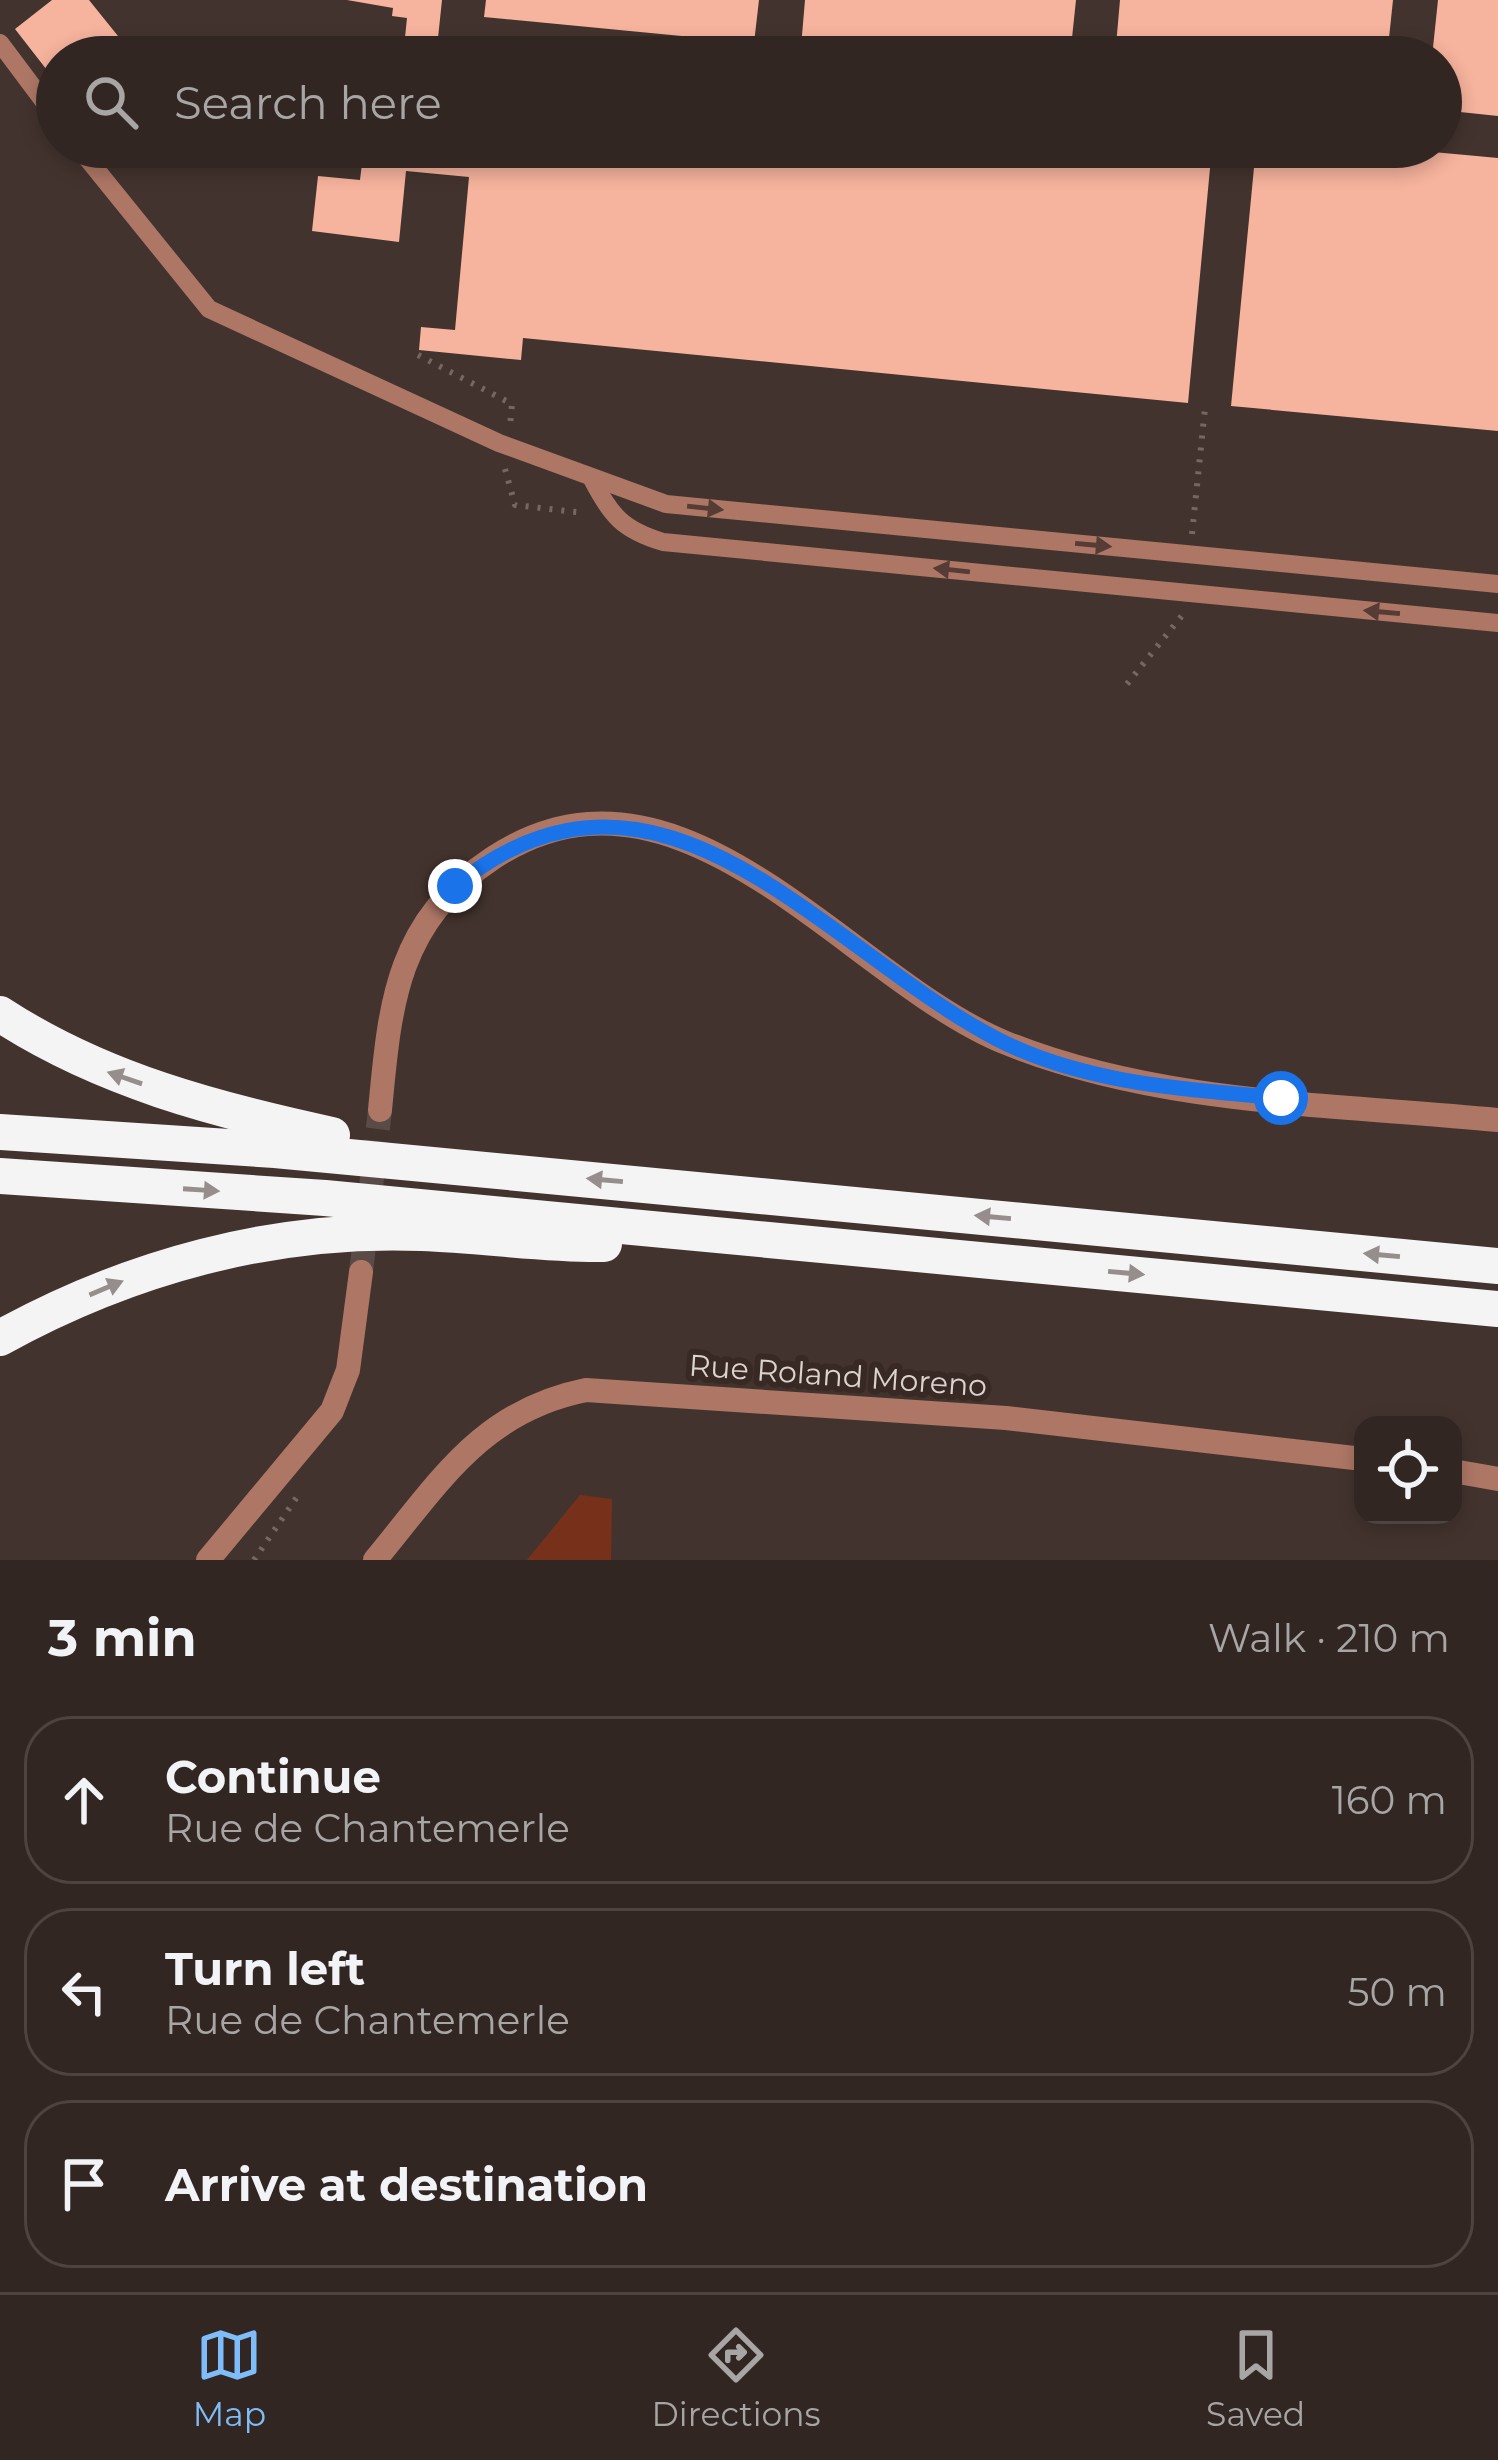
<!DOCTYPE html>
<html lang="en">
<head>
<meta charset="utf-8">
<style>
  :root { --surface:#322622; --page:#3a2e2a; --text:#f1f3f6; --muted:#a8a5a5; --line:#4d4340; --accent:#7ebdf9 }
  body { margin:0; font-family:Montserrat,sans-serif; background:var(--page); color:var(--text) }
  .controls { position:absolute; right:36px; bottom:36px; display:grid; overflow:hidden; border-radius:24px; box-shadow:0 6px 18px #0003 }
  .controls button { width:108px; height:108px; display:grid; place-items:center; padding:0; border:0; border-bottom:3px solid var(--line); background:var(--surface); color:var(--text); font:60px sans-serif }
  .stop { position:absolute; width:36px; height:36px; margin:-27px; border:9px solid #1a73e8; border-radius:50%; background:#fff }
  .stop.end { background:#1a73e8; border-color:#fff; box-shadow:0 3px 12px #0008 }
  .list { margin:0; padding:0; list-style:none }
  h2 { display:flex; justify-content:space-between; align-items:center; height:156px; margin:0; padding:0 48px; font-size:51px }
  h2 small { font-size:39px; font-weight:400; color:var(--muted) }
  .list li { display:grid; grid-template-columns:78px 1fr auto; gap:36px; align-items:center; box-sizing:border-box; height:168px; margin:0 24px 24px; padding:0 24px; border:3px solid var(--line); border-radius:48px }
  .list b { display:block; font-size:45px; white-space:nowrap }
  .list p { margin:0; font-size:39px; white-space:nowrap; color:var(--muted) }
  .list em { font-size:39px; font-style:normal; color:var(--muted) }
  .icon { flex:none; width:66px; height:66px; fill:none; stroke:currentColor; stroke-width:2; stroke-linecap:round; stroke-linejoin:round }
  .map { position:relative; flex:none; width:1498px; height:1560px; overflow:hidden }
  .search { position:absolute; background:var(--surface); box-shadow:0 6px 18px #0003; left:36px; right:36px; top:36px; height:132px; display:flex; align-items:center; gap:30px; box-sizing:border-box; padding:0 42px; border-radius:66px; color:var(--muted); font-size:45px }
  .sheet { height:732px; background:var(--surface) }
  nav { display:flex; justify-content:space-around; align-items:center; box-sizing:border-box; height:168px; border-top:3px solid var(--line); background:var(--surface); font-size:33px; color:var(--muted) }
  nav a { display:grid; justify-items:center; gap:6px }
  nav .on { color:var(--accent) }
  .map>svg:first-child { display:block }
  .water { fill:#77311a }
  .building { fill:#f6b39d }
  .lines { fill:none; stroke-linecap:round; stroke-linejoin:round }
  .minor-tunnel { stroke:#5a4b46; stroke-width:24; stroke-dasharray:24 12; stroke-linecap:butt }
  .path { stroke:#756763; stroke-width:6; stroke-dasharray:3 9; stroke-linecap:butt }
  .service { stroke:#ae7765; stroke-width:18 }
  .minor { stroke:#ae7765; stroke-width:24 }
  .motorway { stroke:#f4f4f4; stroke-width:36 }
  .oneway { fill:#563c34 }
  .oneway2 { fill:#968e8c }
  .route { stroke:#1a73e8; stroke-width:15 }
  .labels { text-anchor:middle; stroke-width:12; stroke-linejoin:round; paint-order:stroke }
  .street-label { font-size:30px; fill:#dcd2ce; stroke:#382924 }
</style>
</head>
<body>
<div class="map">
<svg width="1498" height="1560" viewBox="0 0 1498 1560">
  <rect width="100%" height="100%" fill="#43332e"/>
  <path class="water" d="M580,1495L612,1499L611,1560H527Z"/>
  <g class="building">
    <path d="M52,0H89L122,41L101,57H57V83L15,29Z"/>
    <path d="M347,0H442L436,57H403L407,18L392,16L393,8Z"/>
    <path d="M486,0H759L754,43L484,17Z"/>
    <path d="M805,0H1076L1070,57H905L801,47Z"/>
    <path d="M1120,0H1393L1387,57H1115Z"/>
    <path d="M1438,0H1498V116L1441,110V57H1432Z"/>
    <path d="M364,147H408L407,159L470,166L472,147H1212L1188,403L523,338L521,360L419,350L421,327L455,330L469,177L406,171L399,242L312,231L318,176L360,180Z"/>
    <path d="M1256,147H1379L1498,158V431L1231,406Z"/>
  </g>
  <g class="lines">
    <path class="minor-tunnel" d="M361,1272L380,1110"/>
    <g class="path">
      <path d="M418,355L512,404L510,426"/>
      <path d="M505,469L515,505L584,513"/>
      <path d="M1192,534L1205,408"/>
      <path d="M1127,684L1184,613"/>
      <path d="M254,1560L299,1494"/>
    </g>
    <g class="service">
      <path d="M0,43L57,119"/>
      <path d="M78,147L209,309L499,443L666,504L1498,584"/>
      <path d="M592,479C611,516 623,530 663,542L1498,623"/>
    </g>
    <g class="minor">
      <path d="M380,1110C390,1004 396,922 493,858C681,734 848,979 1006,1043C1160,1105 1335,1104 1498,1120"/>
      <path d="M1453,1471L1498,1479"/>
      <path d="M208,1560L332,1411L348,1370L361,1272"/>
      <path d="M375,1560C439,1483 481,1411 586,1390L1006,1418L1363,1459"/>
    </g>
    <g class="motorway">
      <path d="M0,1014C101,1080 216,1110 332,1135"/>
      <path d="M0,1132L275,1150L1498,1266"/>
      <path d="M0,1176L325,1198L1498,1309"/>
      <path d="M0,1338C129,1267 273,1227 422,1233C483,1235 543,1245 604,1244"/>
    </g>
  </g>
  <defs><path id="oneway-solid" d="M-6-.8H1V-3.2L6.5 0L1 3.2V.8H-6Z" transform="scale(3)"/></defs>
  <g class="oneway">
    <use href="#oneway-solid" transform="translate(705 508) rotate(6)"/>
    <use href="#oneway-solid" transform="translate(1093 545) rotate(5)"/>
    <use href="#oneway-solid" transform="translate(952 570) rotate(-174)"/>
    <use href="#oneway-solid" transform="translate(1382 612) rotate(-175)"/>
  </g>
  <g class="oneway2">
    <use href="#oneway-solid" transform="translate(125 1078) rotate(-161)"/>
    <use href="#oneway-solid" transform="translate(605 1180) rotate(-175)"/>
    <use href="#oneway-solid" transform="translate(201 1190) rotate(4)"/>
    <use href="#oneway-solid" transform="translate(993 1217) rotate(-175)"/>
    <use href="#oneway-solid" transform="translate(1382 1255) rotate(-175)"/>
    <use href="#oneway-solid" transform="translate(1126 1273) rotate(5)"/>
    <use href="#oneway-solid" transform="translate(106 1288) rotate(-23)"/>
  </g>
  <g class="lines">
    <path class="route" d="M455,886C660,720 822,948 997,1039C1084,1084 1185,1089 1281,1098"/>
  </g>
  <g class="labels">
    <g class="street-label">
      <text transform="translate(838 1376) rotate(4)" y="10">Rue Roland Moreno</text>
    </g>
  </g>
</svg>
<div class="controls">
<button><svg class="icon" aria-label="locate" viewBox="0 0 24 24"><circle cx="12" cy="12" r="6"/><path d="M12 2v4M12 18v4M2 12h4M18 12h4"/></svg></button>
</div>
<div class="stop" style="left:1281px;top:1098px"></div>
<div class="stop end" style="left:455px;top:886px"></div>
<div class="search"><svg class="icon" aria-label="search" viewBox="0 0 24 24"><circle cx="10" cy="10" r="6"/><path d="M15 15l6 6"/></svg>Search here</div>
</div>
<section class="sheet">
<h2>3 min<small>Walk · 210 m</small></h2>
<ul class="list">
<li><svg class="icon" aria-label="ahead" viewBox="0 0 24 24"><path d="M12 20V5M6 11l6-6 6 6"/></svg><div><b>Continue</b><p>Rue de Chantemerle</p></div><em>160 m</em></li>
<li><svg class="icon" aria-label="left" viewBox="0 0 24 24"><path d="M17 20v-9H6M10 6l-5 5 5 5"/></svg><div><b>Turn left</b><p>Rue de Chantemerle</p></div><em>50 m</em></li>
<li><svg class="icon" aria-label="arrive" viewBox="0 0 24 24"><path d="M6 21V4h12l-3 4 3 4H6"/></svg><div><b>Arrive at destination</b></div></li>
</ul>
</section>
<nav>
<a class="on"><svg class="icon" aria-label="map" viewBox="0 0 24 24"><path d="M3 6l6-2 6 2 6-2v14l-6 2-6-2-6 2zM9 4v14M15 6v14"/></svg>Map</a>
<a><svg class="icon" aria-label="directions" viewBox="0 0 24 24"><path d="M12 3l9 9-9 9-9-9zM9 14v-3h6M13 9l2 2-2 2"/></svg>Directions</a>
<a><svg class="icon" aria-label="saved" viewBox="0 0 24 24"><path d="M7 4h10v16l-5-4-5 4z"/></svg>Saved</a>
</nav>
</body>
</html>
